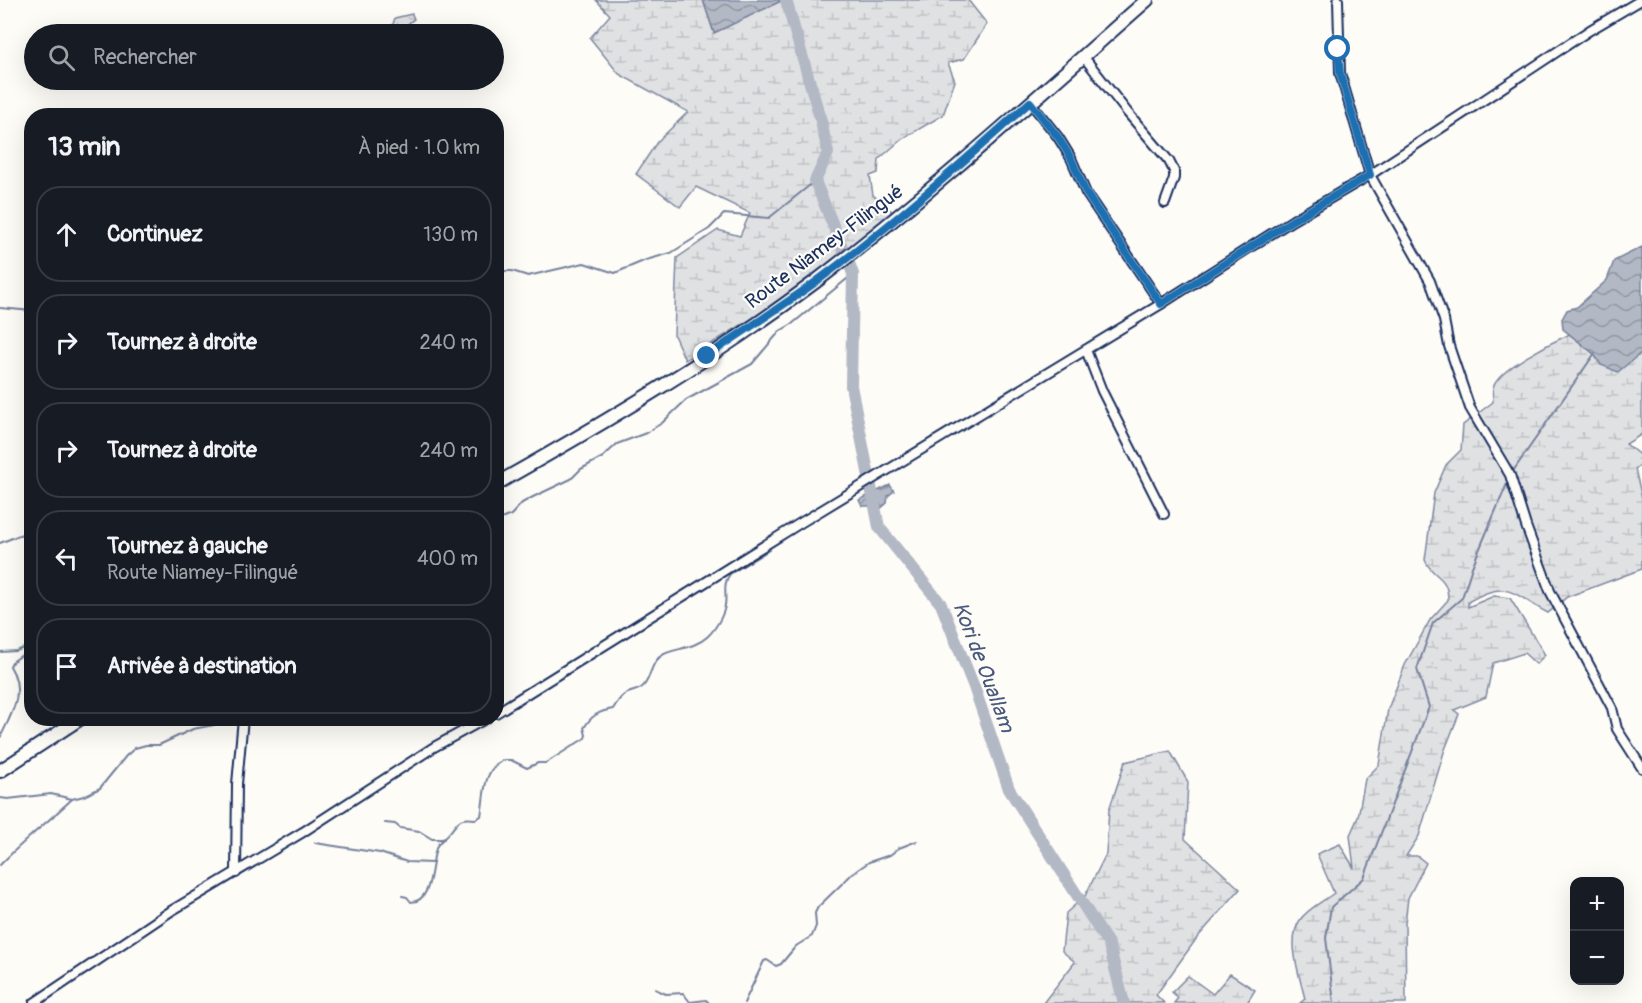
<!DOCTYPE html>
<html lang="fr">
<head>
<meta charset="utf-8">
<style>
  :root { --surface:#171b24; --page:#20242c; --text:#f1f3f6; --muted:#9ea1a6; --line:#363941 }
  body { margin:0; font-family:Pangolin,sans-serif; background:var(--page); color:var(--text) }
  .controls { position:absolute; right:18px; bottom:18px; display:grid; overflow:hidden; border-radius:12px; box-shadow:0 6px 24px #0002 }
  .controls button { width:54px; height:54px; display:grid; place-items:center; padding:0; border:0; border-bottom:2px solid var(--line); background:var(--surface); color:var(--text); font:30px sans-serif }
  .stop { position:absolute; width:18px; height:18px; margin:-14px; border:4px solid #1f6fb2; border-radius:50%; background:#fff }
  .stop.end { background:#1f6fb2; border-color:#fff; box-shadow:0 2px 6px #0008 }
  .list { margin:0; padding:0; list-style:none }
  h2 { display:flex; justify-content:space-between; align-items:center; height:78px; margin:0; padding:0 24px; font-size:26px }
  h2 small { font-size:20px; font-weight:400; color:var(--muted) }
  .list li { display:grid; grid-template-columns:39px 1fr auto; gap:18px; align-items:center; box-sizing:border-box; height:96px; margin:0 12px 12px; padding:0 12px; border:2px solid var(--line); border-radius:24px }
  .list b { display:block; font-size:22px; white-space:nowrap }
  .list p { margin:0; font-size:20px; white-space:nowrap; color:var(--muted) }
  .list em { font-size:20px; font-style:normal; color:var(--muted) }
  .icon { flex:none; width:33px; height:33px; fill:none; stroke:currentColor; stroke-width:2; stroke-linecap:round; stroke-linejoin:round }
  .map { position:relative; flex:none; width:1642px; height:1003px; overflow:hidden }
  .search { position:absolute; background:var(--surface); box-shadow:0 6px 24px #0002; left:24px; top:24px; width:480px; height:66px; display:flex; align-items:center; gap:15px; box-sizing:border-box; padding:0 21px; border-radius:33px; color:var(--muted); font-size:22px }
  .panel { position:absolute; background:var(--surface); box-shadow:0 6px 24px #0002; left:24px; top:108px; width:480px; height:618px; border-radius:24px }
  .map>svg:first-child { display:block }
  .wetland { fill:url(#wetland-marsh); stroke:#7e88a0; stroke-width:1.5 }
  .water { fill:url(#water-waves); stroke:#76819c; stroke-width:1.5 }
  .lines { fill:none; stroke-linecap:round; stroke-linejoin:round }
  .stream { stroke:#76819c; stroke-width:2 }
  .river { stroke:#b3b8c5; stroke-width:12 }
  .minor-casing { stroke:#1b2f5e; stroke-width:12 }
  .primary-casing { stroke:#1b2f5e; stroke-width:16 }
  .minor { stroke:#fdfcf7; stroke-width:8 }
  .primary { stroke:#fdfcf7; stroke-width:12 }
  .route { stroke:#1f6fb2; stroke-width:8 }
  .labels { text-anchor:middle; stroke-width:4.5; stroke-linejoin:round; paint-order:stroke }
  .street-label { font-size:20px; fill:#1b2f5e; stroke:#fdfcf7 }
  .water-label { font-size:21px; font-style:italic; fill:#49587d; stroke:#fdfcf7 }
</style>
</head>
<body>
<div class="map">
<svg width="1642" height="1003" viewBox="0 0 1642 1003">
  <defs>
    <pattern id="wetland-marsh" width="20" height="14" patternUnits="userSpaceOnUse" patternTransform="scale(1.5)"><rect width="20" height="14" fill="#e0e1e3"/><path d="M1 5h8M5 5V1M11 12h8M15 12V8" fill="none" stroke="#c0c1c5"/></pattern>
    <pattern id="water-waves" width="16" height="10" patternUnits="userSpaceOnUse" patternTransform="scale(1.5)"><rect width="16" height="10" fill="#b3b8c5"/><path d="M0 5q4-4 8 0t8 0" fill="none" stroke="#9196a3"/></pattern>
  </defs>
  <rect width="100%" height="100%" fill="#fdfcf7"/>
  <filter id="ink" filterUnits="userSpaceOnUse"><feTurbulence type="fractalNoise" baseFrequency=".0167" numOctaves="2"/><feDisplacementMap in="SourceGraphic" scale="12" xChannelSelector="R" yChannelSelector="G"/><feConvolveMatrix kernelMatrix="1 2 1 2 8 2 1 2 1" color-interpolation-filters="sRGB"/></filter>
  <g filter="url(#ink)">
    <g class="wetland">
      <path d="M596,0H703L714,33L783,0H968L987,24L964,59L948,63L955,81L943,115L902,139L879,159L878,173L870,176L873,195L894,213L777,303L685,360L674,335L677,258L718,230L740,236L750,213L696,187L680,207L636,174L657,142L688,112L619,74L590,38L610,15Z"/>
      <path d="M412,14L414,19C406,24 403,32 393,34L388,28L393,24L395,18Z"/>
      <path d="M1570,334L1594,354L1601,365L1638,356L1642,352V434L1626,444L1642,457V464L1635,469L1642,498V569L1567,597L1548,613C1512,594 1508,578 1468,602V607L1494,596L1510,598L1545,655L1536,664L1524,653L1493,663L1486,697L1454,710L1459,714L1444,752L1419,836L1406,856H1417L1426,863L1408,898L1405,923L1406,1003H1300L1305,999C1300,977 1286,940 1300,920C1307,909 1324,901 1334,893L1317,854L1340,844L1354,868L1350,835L1358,817L1365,779L1379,765L1388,709L1405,665L1430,620L1448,600C1448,574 1433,579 1425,560L1434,493L1446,465L1461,450L1463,425L1493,402C1493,398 1492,392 1493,388C1498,369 1552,342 1570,334Z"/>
      <path d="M1170,751L1188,782L1185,839L1240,889L1197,938L1156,995L1164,1003H1043L1075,962L1062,951L1066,913L1085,896L1106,854L1109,810L1125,762Z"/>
      <path d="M1230,974L1255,990L1247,1003H1174L1178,998L1172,992L1188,976L1213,994Z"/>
    </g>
    <g class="water">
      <path d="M703,0H783L714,33Z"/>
      <path d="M1642,247V352L1618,372L1601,365L1594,354L1563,329L1562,319L1567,310L1577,307L1607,280L1614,261Z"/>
      <path d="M890,485L894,491L888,496L887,503L880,509L874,506H862L859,500Z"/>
    </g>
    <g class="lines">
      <g class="stream">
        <path d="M496,271H512L528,276L584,263L615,273L646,260L671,253L709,229L724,214L769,218L815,181"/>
        <path d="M0,308L32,311"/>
        <path d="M1511,474L1595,353"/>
        <path d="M496,521L511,515L522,503L533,497L571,479L581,469L603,457L617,444L646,433L662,423L686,400L752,364L780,331L792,324L853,274"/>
        <path d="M0,543L32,530"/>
        <path d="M0,652L16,651L32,645"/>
        <path d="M0,738C12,713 26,692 10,666L12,662L32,648"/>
        <path d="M0,798L8,799L51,794L72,799L84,796L100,788L126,756L135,748L146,745H159L193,729L214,725L226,718"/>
        <path d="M385,823L395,824L400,828L419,831L432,839H444"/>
        <path d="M315,843L380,853L407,862L433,863"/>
        <path d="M0,865C23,841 49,821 72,799"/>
        <path d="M402,896L407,897L411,902C434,902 430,860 437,846C440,841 446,837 450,832C460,820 458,817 476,819L481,816C485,795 482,769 504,760H511L527,768L538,763H546L585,738L586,735L584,728C591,716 599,711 613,709C616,704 620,698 624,695C631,690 640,692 645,684C652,674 651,661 664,654C678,648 695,648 707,637C715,630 724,615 725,605C727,593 722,585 730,574L769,550"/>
        <path d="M655,989L666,994L683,993L690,1002L706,1000L709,1003"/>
        <path d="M744,1003L764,961L767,960L776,966L781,964L796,946L812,936L816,926L815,913L818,907L853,873L869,862L890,855L899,848L917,841"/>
        <path d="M1334,1003L1326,938L1331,907L1364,878L1429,707L1417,669L1433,623L1462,598L1472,567L1509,479"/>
      </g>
      <g class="river">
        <path d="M786,0L821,121L828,153L815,181L844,252"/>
        <path d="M849,263L853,274L851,386L879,527L941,604L974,687L1009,789L1109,945L1124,1003"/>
      </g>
      <g class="minor-casing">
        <g id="minor">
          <path d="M1338,0L1340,73L1370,175L1430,281L1444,320L1449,346L1470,408L1510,475L1526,526L1550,591L1612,708L1617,729L1642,768"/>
          <path d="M1083,56L1127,112L1169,161L1174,171V178L1165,203"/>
          <path d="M1030,102L1058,137L1071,158L1086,193L1161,304"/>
          <path d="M1086,350L1102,391L1164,514"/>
          <path d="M496,713L802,522L1161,304L1293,220L1370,175L1590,30L1641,0"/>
          <path d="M236,873L237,784L243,718"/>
          <path d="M34,1003L171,911L303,832L434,747L487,718"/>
        </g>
      </g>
      <g class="primary-casing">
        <g id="primary">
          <path d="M496,484C606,422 714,358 815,282C930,194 1038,96 1147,0"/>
          <path d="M0,771L81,718"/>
        </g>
      </g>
      <use href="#minor" class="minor"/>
      <use href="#primary" class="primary"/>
    </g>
  </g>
  <g class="lines" filter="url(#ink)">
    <path class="route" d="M707,356C742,332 778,309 813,284C889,228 960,165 1030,102L1058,137L1071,158L1086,193L1161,304L1293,220L1370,175L1340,73L1338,49"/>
  </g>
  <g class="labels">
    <g class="street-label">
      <text transform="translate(824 246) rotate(-37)" y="7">Route Niamey-Filingué</text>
    </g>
    <g class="water-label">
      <text transform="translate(984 667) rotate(69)" y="7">Kori de Ouallam</text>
    </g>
  </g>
</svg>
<div class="controls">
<button>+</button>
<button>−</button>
</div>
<div class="stop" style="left:1338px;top:49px"></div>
<div class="stop end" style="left:707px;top:356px"></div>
<div class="search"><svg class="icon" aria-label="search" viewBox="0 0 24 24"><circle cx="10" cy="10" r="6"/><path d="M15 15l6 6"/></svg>Rechercher</div>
<section class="panel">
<h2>13 min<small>À pied · 1.0 km</small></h2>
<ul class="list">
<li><svg class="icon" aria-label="ahead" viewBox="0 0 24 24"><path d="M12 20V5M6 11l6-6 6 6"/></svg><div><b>Continuez</b></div><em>130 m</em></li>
<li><svg class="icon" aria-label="right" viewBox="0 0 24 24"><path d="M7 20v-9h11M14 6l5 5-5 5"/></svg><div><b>Tournez à droite</b></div><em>240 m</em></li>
<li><svg class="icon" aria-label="right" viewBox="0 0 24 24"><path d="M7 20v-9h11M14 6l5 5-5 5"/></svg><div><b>Tournez à droite</b></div><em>240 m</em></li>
<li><svg class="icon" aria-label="left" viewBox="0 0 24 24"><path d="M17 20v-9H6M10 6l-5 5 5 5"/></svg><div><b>Tournez à gauche</b><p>Route Niamey-Filingué</p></div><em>400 m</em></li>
<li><svg class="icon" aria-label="arrive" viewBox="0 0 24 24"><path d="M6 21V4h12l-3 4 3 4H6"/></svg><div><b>Arrivée à destination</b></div></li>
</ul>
</section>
</div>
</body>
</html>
